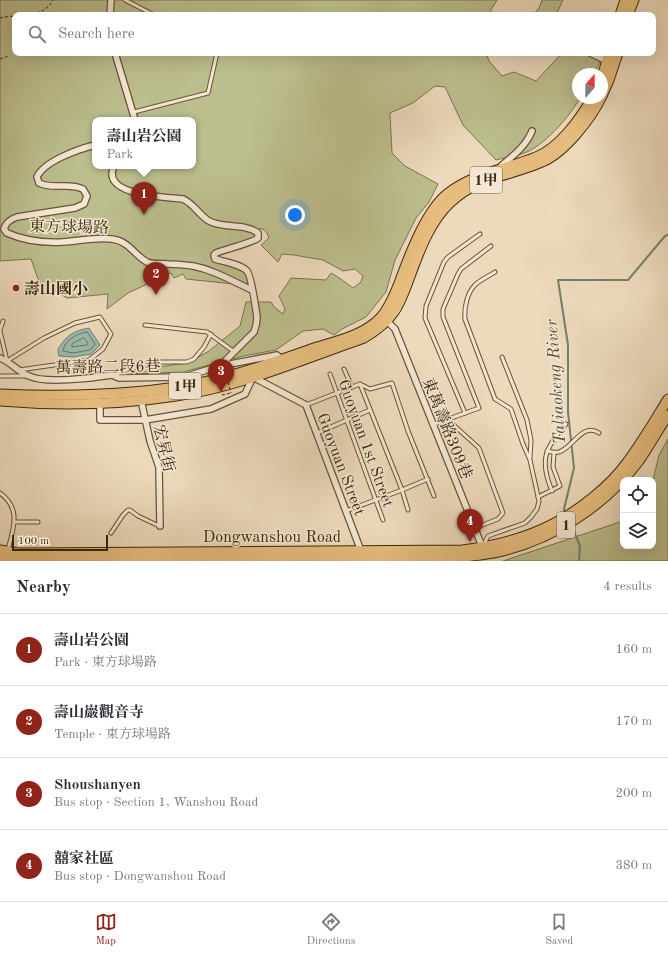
<!DOCTYPE html>
<html lang="en">
<head>
<meta charset="utf-8">
<style>
  :root { --surface:#fff; --page:#f2f2f3; --text:#2b2b33; --muted:#7c7c81; --line:#e1e1e2; --accent:#8f2418 }
  body { margin:0; font-family:"Old Standard TT","Noto Serif TC",serif; background:var(--page); color:var(--text) }
  .controls { position:absolute; right:12px; bottom:12px; display:grid; overflow:hidden; border-radius:8px; box-shadow:0 4px 16px #0002 }
  .controls button { width:36px; height:36px; display:grid; place-items:center; padding:0; border:0; border-bottom:1px solid var(--line); background:var(--surface); color:var(--text); font:20px sans-serif }
  .compass { position:absolute; left:572px; top:68px; width:36px; height:36px; border-radius:50%; background:var(--surface); box-shadow:0 4px 16px #0002; rotate:21deg }
  .scale { position:absolute; left:12px; bottom:10px; width:96px; box-sizing:border-box; padding-left:4px; border:2px solid #3d280a; border-top:0; font-size:11px; line-height:14px; white-space:nowrap; color:#3d280a; -webkit-text-stroke:3px #f3e7d3; paint-order:stroke }
  .you { position:absolute; left:295px; top:215px; width:14px; height:14px; margin:-10px; border:3px solid #fff; border-radius:50%; background:#1a73e8; box-shadow:0 0 0 6px #1a73e833 }
  .badge { display:grid; place-items:center; width:26px; height:26px; border-radius:50%; background:var(--accent); color:#fff; font-size:13px; font-weight:700 }
  .pin { position:absolute; translate:-50% -33px; filter:drop-shadow(0 1px 2px #0008) }
  .pin::after { content:''; position:absolute; top:21px; width:14px; height:12px; background:inherit; clip-path:polygon(0 0,100% 0,50% 100%) }
  .popup { position:absolute; left:92px; top:117px; width:104px; height:52px; box-sizing:border-box; display:grid; place-content:center; border-radius:8px; background:var(--surface); filter:drop-shadow(0 1px 3px #0005); font-size:13px; white-space:nowrap; color:var(--muted) }
  .popup b { font-size:15px; color:var(--text) }
  .popup::after { content:''; position:absolute; left:50%; top:100%; margin-left:-8px; border:8px solid transparent; border-top-color:var(--surface) }
  .list { margin:0; padding:0; list-style:none }
  h2 { display:flex; justify-content:space-between; align-items:center; height:52px; margin:0; padding:0 16px; font-size:17px }
  h2 small { font-size:13px; font-weight:400; color:var(--muted) }
  .list li { display:grid; grid-template-columns:26px 1fr auto; gap:12px; align-items:center; box-sizing:border-box; height:72px; padding:0 16px; border-top:1px solid var(--line) }
  .list b { display:block; font-size:15px; white-space:nowrap }
  .list p { margin:0; font-size:13px; white-space:nowrap; color:var(--muted) }
  .list em { font-size:13px; font-style:normal; color:var(--muted) }
  .icon { flex:none; width:22px; height:22px; fill:none; stroke:currentColor; stroke-width:2; stroke-linecap:round; stroke-linejoin:round }
  .map { position:relative; flex:none; width:668px; height:561px; overflow:hidden }
  .search { position:absolute; background:var(--surface); box-shadow:0 4px 16px #0002; left:12px; right:12px; top:12px; height:44px; display:flex; align-items:center; gap:10px; box-sizing:border-box; padding:0 14px; border-radius:8px; color:var(--muted); font-size:15px }
  .sheet { height:340px; background:var(--surface) }
  nav { display:flex; justify-content:space-around; align-items:center; box-sizing:border-box; height:56px; border-top:1px solid var(--line); background:var(--surface); font-size:11px; color:var(--muted) }
  nav a { display:grid; justify-items:center; gap:2px }
  nav .on { color:var(--accent) }
  .map>svg:first-child { display:block }
  .green { fill:#bcbe8e; stroke:#7c734c; fill-rule:evenodd }
  .water { fill:#99bbaf; stroke:#74806d }
  .lines { fill:none; stroke-linecap:round; stroke-linejoin:round }
  .shore { stroke:#6b725c; stroke-width:1 }
  .stream { stroke:#74806d; stroke-width:2 }
  .service-casing { stroke:#695436; stroke-width:5 }
  .minor-casing { stroke:#695436; stroke-width:8 }
  .primary-casing { stroke:#3d280a; stroke-width:11 }
  .path { stroke:#3d280a; stroke-width:1; stroke-dasharray:3 2; stroke-linecap:butt }
  .service { stroke:#f3e7d3; stroke-width:3 }
  .minor { stroke:#f3e7d3; stroke-width:5.5 }
  .primary { stroke:#e6bd7e; stroke-width:9 }
  .path-bridge { stroke:#3d280a; stroke-width:1; stroke-dasharray:3 2; stroke-linecap:butt }
  .poi-dot { fill:#8f2418; stroke:#f3e7d3; stroke-width:1.5 }
  .labels { text-anchor:middle; stroke-width:3; stroke-linejoin:round; paint-order:stroke }
  .shield { fill:#f3e7d3; stroke:#746146; stroke-width:1 }
  .shield-label { font-size:15px; font-weight:bold; fill:#3d280a }
  .street-label { font-size:16px; fill:#3d280a; stroke:#f3e7d3 }
  .poi-label { font-size:16px; font-weight:bold; fill:#3d280a; stroke:#f3e7d3; text-anchor:start }
  .water-label { font-size:17px; font-style:italic; fill:#544d33; stroke:#f3e7d3 }
</style>
</head>
<body>
<div class="map">
<svg width="668" height="561" viewBox="0 0 668 561">
  <rect width="100%" height="100%" fill="#eddabc"/>
  <filter id="stains"><feTurbulence type="fractalNoise" baseFrequency=".005" numOctaves="4"/><feColorMatrix values="0 0 0 0 .2 0 0 0 0 .09 0 0 0 0 .02 0 0 0 .5 -.17"/></filter>
  <radialGradient id="worn" r=".72"><stop offset=".6" stop-color="#630" stop-opacity="0"/><stop offset="1" stop-color="#630" stop-opacity=".3"/></radialGradient>
  <g class="green">
    <path d="M0,0H497L488,15H15V53H486L489,61L502,76L514,72L536,81L562,53C578,53 588,51 600,62L594,74H578V98H580C570,116 547,142 529,151C519,156 507,157 496,160L463,125L445,87L435,86L413,103L390,113L392,153L405,166L438,184L429,202L416,218L395,260L386,292L366,317L342,329L334,335L323,329L303,331L276,350L243,356L183,372L131,374L135,370L188,363L209,351L240,326L246,302H271L274,307L283,314L285,309L279,296L291,278L326,280L331,273C339,277 346,283 353,288L361,282L363,276L355,269L343,271L323,260L294,255L282,254L278,262L261,245L269,238L266,231L260,228L258,233L259,236L215,254L220,260L244,269L252,286L186,279L183,274L174,278L171,273L128,293L107,309L108,294L67,298L39,282L31,259L0,261ZM95,120H193V166H95Z"/>
    <path d="M542,0H563L556,15H533L539,8Z"/>
    <path d="M668,439V561H503L623,521V546H653V480L659,455Z"/>
  </g>
  <path class="water" d="M89,328L100,345L91,354L73,357L59,356L58,349C67,335 73,331 89,328Z"/>
  <g class="lines">
    <g class="shore">
      <path d="M86,332L88,333L95,344L90,350L73,353L63,351C64,341 76,334 86,332Z"/>
      <path d="M84,338L88,343L87,345L72,347V344Z"/>
    </g>
    <g class="stream">
      <path d="M565,513L564,509L574,468L568,412V345L558,280H628L665,236L668,235"/>
      <path d="M571,524L580,546L579,561"/>
    </g>
    <g class="service-casing">
      <g id="service">
        <path d="M125,0L154,15"/>
        <path d="M134,112L208,93L217,53"/>
        <path d="M145,325L207,332L233,351"/>
        <path d="M0,330L3,321"/>
        <path d="M0,331L7,361L44,338L75,323L100,317L111,334L103,349L89,360L19,370"/>
        <path d="M502,357L527,420L531,440L530,458"/>
        <path d="M344,369L352,387"/>
        <path d="M330,374L383,520"/>
        <path d="M114,375L151,362H187L194,359L204,347L211,334"/>
        <path d="M0,376H26"/>
        <path d="M360,384L402,490L408,510"/>
        <path d="M306,405L360,384L370,389L392,383L408,431L434,496"/>
        <path d="M465,413L425,318L426,306L444,262L448,257L480,234"/>
        <path d="M448,420L479,448L503,513L498,519L475,528"/>
        <path d="M432,425L479,408L443,317V309L458,274L461,269L491,246"/>
        <path d="M317,433L370,410"/>
        <path d="M547,451C551,452 555,453 559,452C573,448 582,422 599,433"/>
        <path d="M552,491C539,460 545,448 566,424"/>
        <path d="M0,493C22,509 13,529 8,550"/>
        <path d="M538,497L560,486L553,467L554,453"/>
        <path d="M346,511L402,490L428,479"/>
        <path d="M15,522H38"/>
        <path d="M111,533L123,515L128,510H130L138,516L159,526"/>
        <path d="M484,544L488,536L525,523L531,517L537,509L539,501L530,460L523,444L511,409L495,399L465,319C464,308 467,293 475,285C480,280 489,276 495,272"/>
      </g>
    </g>
    <g class="minor-casing">
      <g id="minor">
        <path d="M110,15L111,0"/>
        <path d="M115,53L135,120"/>
        <path d="M590,53L607,61"/>
        <path d="M95,145C79,149 44,161 37,177L39,183C53,190 69,182 83,189L87,196L84,204L75,208L17,217C11,219 6,222 4,229L7,233C25,241 44,243 63,242C80,241 95,237 112,239C129,241 134,255 147,262C154,265 161,263 168,264C176,264 185,265 193,266C214,270 232,281 252,290"/>
        <path d="M114,166C100,196 166,197 183,199C194,204 199,215 209,221C224,229 245,223 258,233V238C255,242 223,250 216,253L214,255L215,259C225,262 240,264 247,271C251,275 256,310 257,317C257,323 256,327 254,332L220,366"/>
        <path d="M501,166C513,156 526,146 532,131"/>
        <path d="M385,319L395,329L483,549"/>
        <path d="M0,358C11,362 18,372 29,376C45,384 93,378 112,375L119,378L184,377L220,366L277,355L283,360"/>
        <path d="M253,377L306,405L361,551"/>
        <path d="M141,400L150,441L159,467L160,526"/>
        <path d="M100,404V420H145L211,409L245,394L253,377"/>
      </g>
    </g>
    <g class="primary-casing">
      <g id="primary">
        <path d="M620,15L625,0"/>
        <path d="M628,15L634,0"/>
        <path d="M602,77L609,53"/>
        <path d="M602,96L609,80L618,53"/>
        <path d="M0,394C68,397 137,396 204,382C241,374 278,361 314,348C337,341 365,335 381,317C391,305 397,289 402,275C411,251 427,210 447,194C474,173 506,169 536,157C559,148 580,119 592,98"/>
        <path d="M0,401C59,406 117,405 176,396C239,387 304,359 364,338C376,331 386,324 394,312C400,304 404,292 408,282C418,255 429,222 451,202C477,177 511,176 542,162C564,153 591,119 601,98"/>
        <path d="M0,550L18,553L462,550C512,544 553,530 592,498C606,487 618,475 628,461C643,441 655,420 668,399"/>
        <path d="M0,558L28,560L456,558C470,556 484,555 498,552C552,540 605,506 639,461C649,447 658,430 668,415"/>
      </g>
    </g>
    <g class="path">
      <path d="M27,15C38,13 47,11 53,0"/>
      <path d="M0,18L4,17L15,16"/>
      <path d="M0,59L9,56"/>
      <path d="M222,395L231,393"/>
    </g>
    <use href="#service" class="service"/>
    <use href="#minor" class="minor"/>
    <use href="#primary" class="primary"/>
    <path class="path-bridge" d="M213,373L225,370L231,393"/>
  </g>
  <circle class="poi-dot" cx="16" cy="288" r="4"/>
  <g class="labels">
    <g class="shield">
      <rect x="470" y="167" width="32" height="26" rx="3"/>
      <rect x="169" y="373" width="32" height="26" rx="3"/>
      <rect x="557" y="512" width="18" height="26" rx="3"/>
    </g>
    <g class="shield-label">
      <text x="486" y="185">1甲</text>
      <text x="185" y="391">1甲</text>
      <text x="566" y="530">1</text>
    </g>
    <g class="street-label">
      <text transform="translate(69 226) rotate(1)" y="6">東方球場路</text>
      <text transform="translate(108 366) rotate(-1)" y="6">萬壽路二段6巷</text>
      <text transform="translate(448 428) rotate(68)" y="6">東萬壽路309巷</text>
      <text transform="translate(367 443) rotate(70)" y="6">Guoyuan 1st Street</text>
      <text transform="translate(165 448) rotate(77)" y="6">宏昇街</text>
      <text transform="translate(342 464) rotate(69)" y="6">Guoyuan Street</text>
      <text x="272" y="542">Dongwanshou Road</text>
    </g>
    <g class="poi-label">
      <text x="24" y="294">壽山國小</text>
    </g>
    <g class="water-label">
      <text transform="translate(555 382) rotate(-94)" y="6">Taliaokeng River</text>
    </g>
  </g>
  <rect width="100%" height="100%" filter="url(#stains)"/>
  <rect width="100%" height="100%" fill="url(#worn)"/>
</svg>
<div class="controls">
<button><svg class="icon" aria-label="locate" viewBox="0 0 24 24"><circle cx="12" cy="12" r="6"/><path d="M12 2v4M12 18v4M2 12h4M18 12h4"/></svg></button>
<button><svg class="icon" aria-label="layers" viewBox="0 0 24 24"><path d="M12 4l9 5-9 5-9-5zM3 14l9 5 9-5"/></svg></button>
</div>
<svg class="compass" viewBox="-18 -18 36 36"><path d="M0-13l5 13h-10z" fill="#e53935"/><path d="M0 13l5-13h-10z" fill="#7c7c81"/></svg>
<div class="scale">100 m</div>
<div class="you"></div>
<div class="pin badge" style="left:144px;top:215px">1</div>
<div class="popup"><b>壽山岩公園</b>Park</div>
<div class="pin badge" style="left:156px;top:295px">2</div>
<div class="pin badge" style="left:221px;top:392px">3</div>
<div class="pin badge" style="left:470px;top:542px">4</div>
<div class="search"><svg class="icon" aria-label="search" viewBox="0 0 24 24"><circle cx="10" cy="10" r="6"/><path d="M15 15l6 6"/></svg>Search here</div>
</div>
<section class="sheet">
<h2>Nearby<small>4 results</small></h2>
<ul class="list">
<li><span class="badge">1</span><div><b>壽山岩公園</b><p>Park · 東方球場路</p></div><em>160 m</em></li>
<li><span class="badge">2</span><div><b>壽山巖觀音寺</b><p>Temple · 東方球場路</p></div><em>170 m</em></li>
<li><span class="badge">3</span><div><b>Shoushanyen</b><p>Bus stop · Section 1, Wanshou Road</p></div><em>200 m</em></li>
<li><span class="badge">4</span><div><b>囍家社區</b><p>Bus stop · Dongwanshou Road</p></div><em>380 m</em></li>
</ul>
</section>
<nav>
<a class="on"><svg class="icon" aria-label="map" viewBox="0 0 24 24"><path d="M3 6l6-2 6 2 6-2v14l-6 2-6-2-6 2zM9 4v14M15 6v14"/></svg>Map</a>
<a><svg class="icon" aria-label="directions" viewBox="0 0 24 24"><path d="M12 3l9 9-9 9-9-9zM9 14v-3h6M13 9l2 2-2 2"/></svg>Directions</a>
<a><svg class="icon" aria-label="saved" viewBox="0 0 24 24"><path d="M7 4h10v16l-5-4-5 4z"/></svg>Saved</a>
</nav>
</body>
</html>
